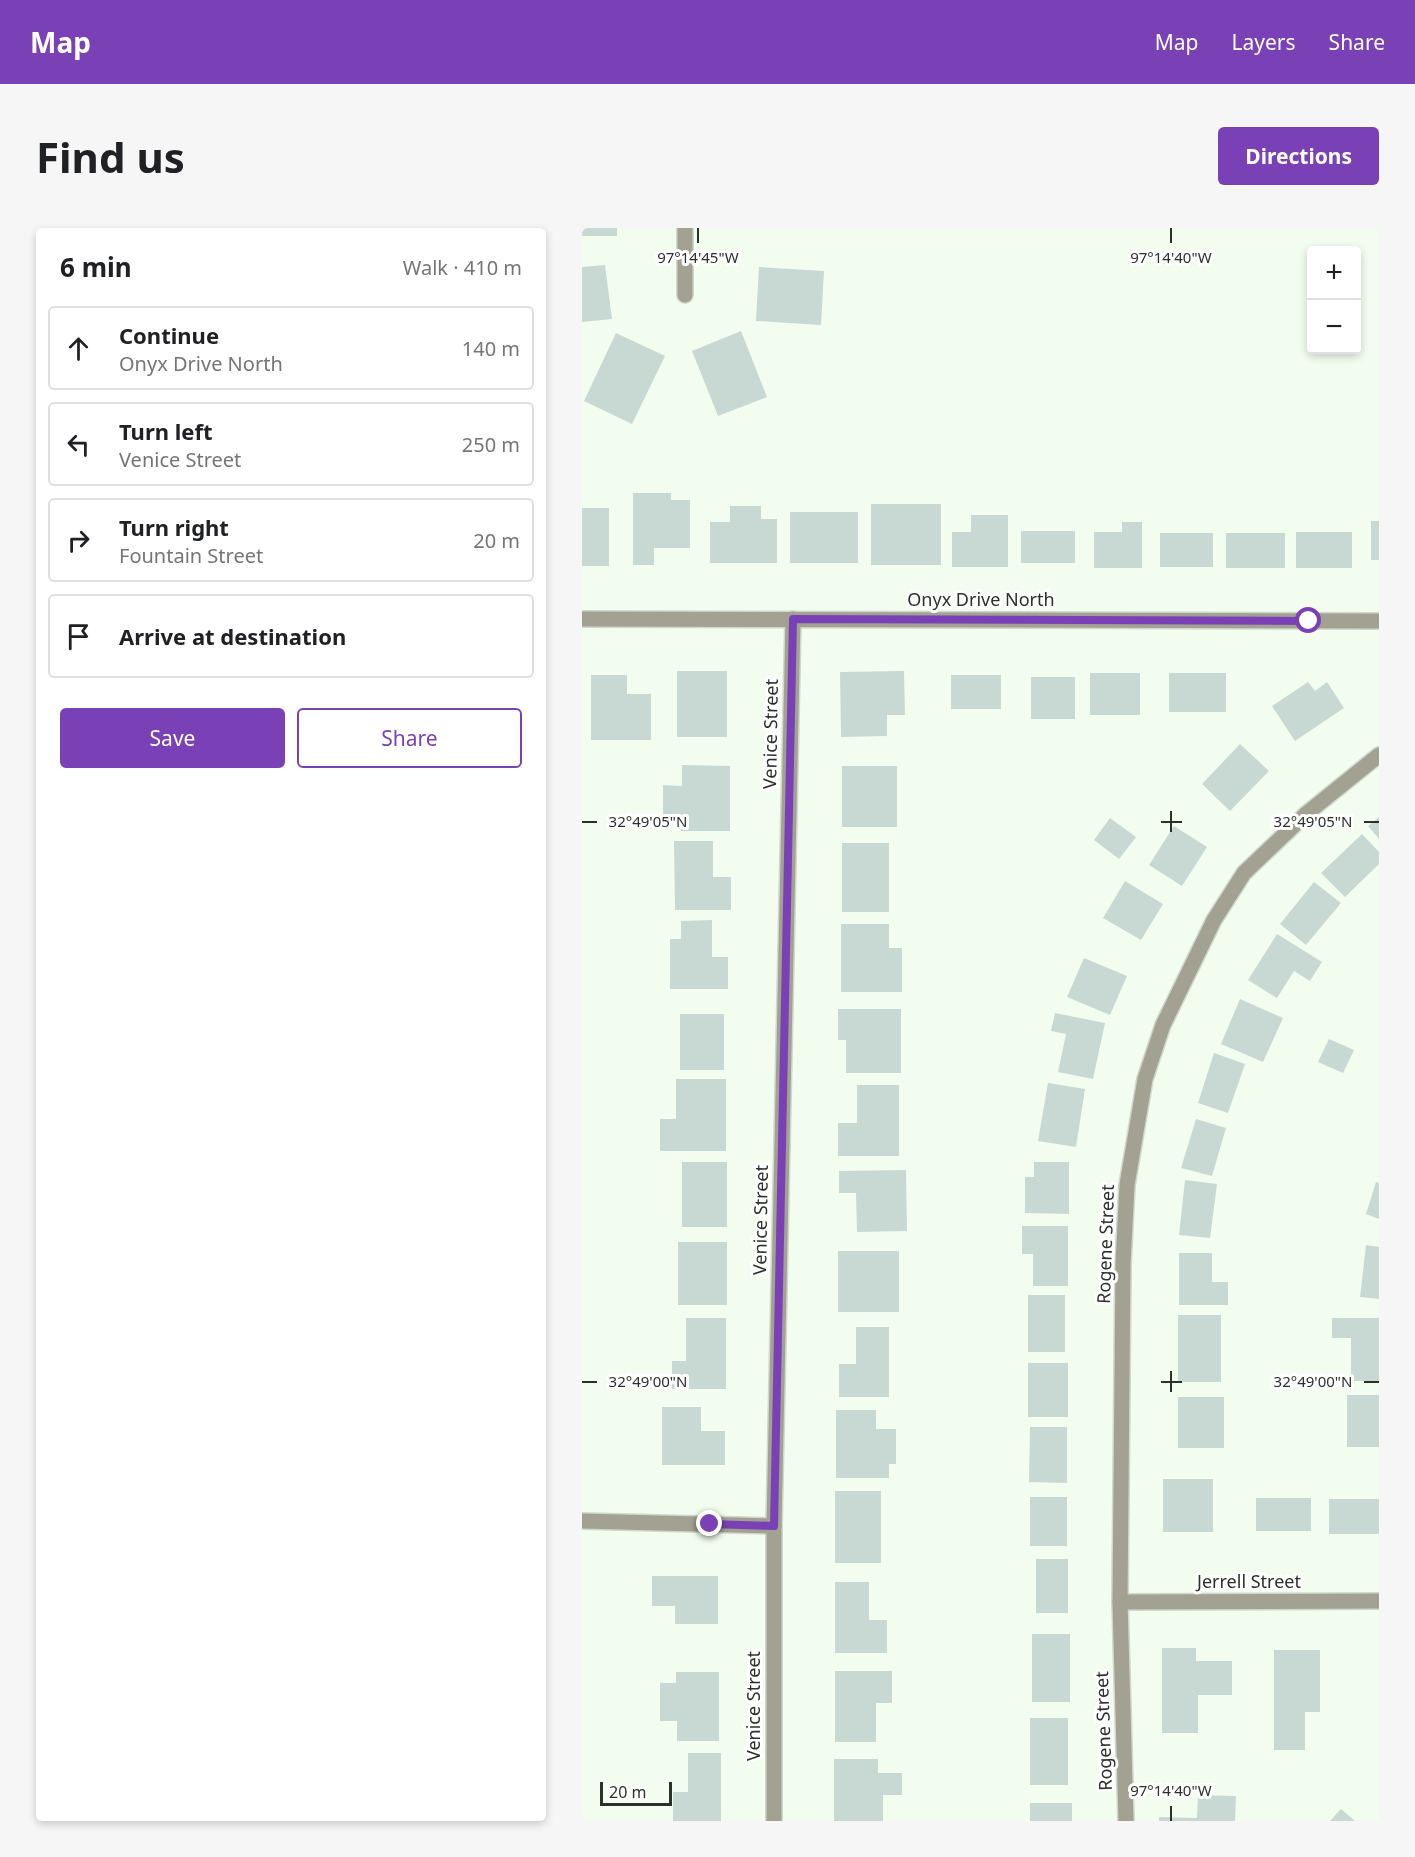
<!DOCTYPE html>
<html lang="en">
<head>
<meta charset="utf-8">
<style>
  :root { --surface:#fff; --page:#f6f6f6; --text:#202124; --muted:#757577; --line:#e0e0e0; --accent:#7a40b6 }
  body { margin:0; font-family:"Noto Sans",sans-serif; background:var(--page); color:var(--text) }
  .controls { position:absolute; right:18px; top:18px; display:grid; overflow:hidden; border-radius:6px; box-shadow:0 3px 9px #0003 }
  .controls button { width:54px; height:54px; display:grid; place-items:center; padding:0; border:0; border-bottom:2px solid var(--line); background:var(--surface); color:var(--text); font:30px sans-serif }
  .scale { position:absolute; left:18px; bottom:15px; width:72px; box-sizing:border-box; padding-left:6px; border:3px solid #2c302b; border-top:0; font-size:16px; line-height:21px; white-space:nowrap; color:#2c302b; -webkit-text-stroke:4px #fff; paint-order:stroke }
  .stop { position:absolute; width:18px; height:18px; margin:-14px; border:4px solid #7a40b6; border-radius:50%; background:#fff }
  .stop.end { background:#7a40b6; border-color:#fff; box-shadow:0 2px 6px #0008 }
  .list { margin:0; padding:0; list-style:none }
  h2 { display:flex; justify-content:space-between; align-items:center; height:78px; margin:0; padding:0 24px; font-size:26px }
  h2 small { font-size:20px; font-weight:400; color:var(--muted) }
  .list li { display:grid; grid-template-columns:39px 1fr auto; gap:18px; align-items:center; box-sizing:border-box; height:84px; margin:0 12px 12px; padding:0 12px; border:2px solid var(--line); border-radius:6px }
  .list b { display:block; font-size:22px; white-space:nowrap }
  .list p { margin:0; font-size:20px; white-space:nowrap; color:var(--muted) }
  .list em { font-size:20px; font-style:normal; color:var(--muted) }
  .actions { display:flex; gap:12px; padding:18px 24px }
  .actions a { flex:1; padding:14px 0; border:2px solid var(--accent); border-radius:6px; text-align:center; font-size:21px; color:var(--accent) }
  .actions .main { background:var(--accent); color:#fff }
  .icon { flex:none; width:33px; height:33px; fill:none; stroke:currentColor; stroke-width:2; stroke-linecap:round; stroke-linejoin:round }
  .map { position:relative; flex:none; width:797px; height:1593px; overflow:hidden; border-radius:6px }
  header { display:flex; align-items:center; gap:36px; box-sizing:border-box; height:84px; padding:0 30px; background:var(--accent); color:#fff }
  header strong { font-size:28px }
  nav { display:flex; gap:33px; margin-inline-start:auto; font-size:21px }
  .intro { display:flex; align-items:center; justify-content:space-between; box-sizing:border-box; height:144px; padding:0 36px }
  h1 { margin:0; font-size:42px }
  .button { padding:15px 27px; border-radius:6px; background:var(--accent); color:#fff; font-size:21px; font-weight:700 }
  main { display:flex; gap:36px; padding:0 36px }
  aside { flex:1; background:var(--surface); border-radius:6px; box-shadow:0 3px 9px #0003 }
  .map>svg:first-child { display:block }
  .building { fill:#c8d9d3 }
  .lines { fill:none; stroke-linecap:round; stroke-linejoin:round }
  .street-casing { stroke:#cfd8cc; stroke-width:18 }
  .street { stroke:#a2a192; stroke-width:15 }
  .route { stroke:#7a40b6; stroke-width:8 }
  .ticks { fill:none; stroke:#2c302b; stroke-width:2 }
  .labels { text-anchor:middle; stroke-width:6; stroke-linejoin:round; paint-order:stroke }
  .street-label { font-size:18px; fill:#2c302b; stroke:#fff }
  .ticks-label { font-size:15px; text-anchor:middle; fill:#2c302b; stroke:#fff; stroke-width:6; stroke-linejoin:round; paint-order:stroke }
</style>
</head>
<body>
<header>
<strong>Map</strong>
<nav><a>Map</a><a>Layers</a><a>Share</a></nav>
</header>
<div class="intro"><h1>Find us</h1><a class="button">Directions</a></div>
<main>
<aside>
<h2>6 min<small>Walk · 410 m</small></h2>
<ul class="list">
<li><svg class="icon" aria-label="ahead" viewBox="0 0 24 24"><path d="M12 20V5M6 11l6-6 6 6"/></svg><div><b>Continue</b><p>Onyx Drive North</p></div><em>140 m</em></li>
<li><svg class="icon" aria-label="left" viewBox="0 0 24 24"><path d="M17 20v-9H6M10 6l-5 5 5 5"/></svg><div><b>Turn left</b><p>Venice Street</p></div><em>250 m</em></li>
<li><svg class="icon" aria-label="right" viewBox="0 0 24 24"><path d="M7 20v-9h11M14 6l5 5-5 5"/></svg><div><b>Turn right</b><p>Fountain Street</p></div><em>20 m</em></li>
<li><svg class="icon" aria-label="arrive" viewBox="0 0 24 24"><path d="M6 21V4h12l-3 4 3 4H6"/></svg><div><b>Arrive at destination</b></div></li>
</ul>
<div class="actions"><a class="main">Save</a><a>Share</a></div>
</aside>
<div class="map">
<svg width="797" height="1593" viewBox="0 0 797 1593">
  <rect width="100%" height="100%" fill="#f3fdef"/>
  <g class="building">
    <rect x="0" y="0" width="35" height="8"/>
    <path d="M23,37L30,91L0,94V39Z"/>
    <path d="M177,39L242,43L239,97L174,93Z"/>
    <path d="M159,103L185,169L136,188L110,123Z"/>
    <path d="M34,105L83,128L50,196L2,173Z"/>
    <path d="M51,265H89V272H108V320H72V337H51Z"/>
    <rect x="289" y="276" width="70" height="61"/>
    <path d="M148,278H179V291H195V335H128V294H148Z"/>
    <rect x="0" y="280" width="27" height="58"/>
    <rect x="208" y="284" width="68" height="51"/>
    <path d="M389,287H426V339H370V304H389Z"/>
    <rect x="789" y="293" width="8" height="39"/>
    <path d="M540,294H560V340H512V304H540Z"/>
    <rect x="439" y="303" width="54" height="32"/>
    <rect x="714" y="304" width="56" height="36"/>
    <rect x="578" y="305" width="53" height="34"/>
    <rect x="644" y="305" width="59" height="35"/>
    <rect x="95" y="443" width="50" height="66"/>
    <path d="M322,443L323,487H305V508L259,509L258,444Z"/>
    <rect x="508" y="445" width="50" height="42"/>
    <rect x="587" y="445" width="57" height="39"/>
    <path d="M9,447H45V466H69V512H9Z"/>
    <rect x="369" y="447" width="50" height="34"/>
    <rect x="449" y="449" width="44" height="42"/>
    <path d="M726,454L733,463L745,454L762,480L713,513L690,478Z"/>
    <path d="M658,516L687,543L648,583L620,556Z"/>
    <path d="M100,537L148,538V603H99V590H81V557L100,558Z"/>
    <rect x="260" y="538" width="55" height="61"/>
    <path d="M797,589V611L786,598Z"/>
    <path d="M528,590L554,609L537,631L512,612Z"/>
    <path d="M592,598L625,619L600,658L567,637Z"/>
    <path d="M780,606L797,624V636L763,669L739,645Z"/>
    <path d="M92,613H131V649H149V682H93Z"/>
    <rect x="260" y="615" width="47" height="69"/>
    <path d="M543,653L581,676L559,712L521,690Z"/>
    <path d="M732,654L759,675L724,717L698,696Z"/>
    <path d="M130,692V729H146V761H88V711H99V693Z"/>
    <path d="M259,696H307V720H320V764H259Z"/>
    <path d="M695,706L740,734L728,753L712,743L695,770L666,752Z"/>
    <path d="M502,730L545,748L528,787L485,769Z"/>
    <path d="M658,771L701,790L681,834L639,816Z"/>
    <path d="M256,781H319V845H264V812H256Z"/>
    <path d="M473,785L523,795L511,851L476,844L484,806L469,803Z"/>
    <rect x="98" y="786" width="44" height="56"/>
    <path d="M747,811L772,822L761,845L736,834Z"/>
    <path d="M632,825L663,836L646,885L616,875Z"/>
    <path d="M94,851H144V923H78V891H94Z"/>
    <path d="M466,855L503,861L494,919L456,913Z"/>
    <path d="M275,857H317V928H256V895H275Z"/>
    <path d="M614,891L644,900L630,948L599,940Z"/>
    <rect x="100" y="934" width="45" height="65"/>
    <path d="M452,934H487V986L443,985V949H452Z"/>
    <path d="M324,942L325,1003L275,1004L274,965H257V943Z"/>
    <path d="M603,952L635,956L628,1010L597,1007Z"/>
    <path d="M794,954L797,955V991L784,986Z"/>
    <path d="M440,998H486V1058H451V1026H440Z"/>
    <rect x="96" y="1014" width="49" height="63"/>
    <path d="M784,1017L797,1019V1071L778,1069Z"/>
    <rect x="256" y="1023" width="61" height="61"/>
    <path d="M597,1025H630V1054H646V1077H597Z"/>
    <rect x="446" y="1067" width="37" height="57"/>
    <rect x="596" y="1087" width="43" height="67"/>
    <path d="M104,1090H144V1161H90V1133H104Z"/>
    <path d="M750,1090H797V1153H769V1110H750Z"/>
    <path d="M274,1099H307V1169H257V1136H274Z"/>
    <rect x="446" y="1135" width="40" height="54"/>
    <rect x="765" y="1167" width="32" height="52"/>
    <rect x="596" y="1169" width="46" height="51"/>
    <path d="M80,1179H119V1203H143V1237H80Z"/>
    <path d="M254,1182H294V1201H314V1236H307V1250H254Z"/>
    <path d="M448,1199H485V1255L447,1254Z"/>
    <rect x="581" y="1251" width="50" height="53"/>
    <rect x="253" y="1263" width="46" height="72"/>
    <rect x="448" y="1269" width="37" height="49"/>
    <rect x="674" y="1270" width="55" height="33"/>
    <rect x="747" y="1271" width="50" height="35"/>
    <rect x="454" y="1331" width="32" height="54"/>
    <path d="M70,1348H136V1396H93V1378H70Z"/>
    <path d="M253,1354H287V1392H305V1425H253Z"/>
    <rect x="450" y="1406" width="38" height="68"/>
    <path d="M580,1420H614V1433H650V1467H616V1505H580Z"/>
    <path d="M692,1422H738V1484H723V1522H692Z"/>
    <path d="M253,1443H310V1475H294V1514H253Z"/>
    <path d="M94,1444H137V1513H95V1493H78V1455H94Z"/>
    <rect x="448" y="1490" width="38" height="67"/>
    <path d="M106,1525H139V1593H91V1564H106Z"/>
    <path d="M252,1531H296V1545H320V1567H301V1593H252Z"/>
    <path d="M616,1567L654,1568L653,1593H577V1589L615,1590Z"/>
    <rect x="448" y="1575" width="42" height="18"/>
    <path d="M759,1581L773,1593H748Z"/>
  </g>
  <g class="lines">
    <g class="street-casing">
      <g id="street">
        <path d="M103,0V67"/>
        <path d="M0,391L797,393"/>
        <path d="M0,1293L192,1298"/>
        <path d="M538,1374L797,1373"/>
        <path d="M192,1593V1298L211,391"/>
        <path d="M544,1593L538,1374L541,1036L545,957L563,851L581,797L632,692L662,645L724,586L797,527"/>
      </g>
    </g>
    <use href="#street" class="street"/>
  </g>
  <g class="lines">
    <path class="route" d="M128,1296L192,1298L211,391L727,393"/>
  </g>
  <path class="ticks" d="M116,0V15M589,0V15M589,583V604M0,594H15M579,594H600M782,594H797M589,1143V1164M0,1154H15M579,1154H600M782,1154H797M589,1578V1593"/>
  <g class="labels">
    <g class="street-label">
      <text x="399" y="378">Onyx Drive North</text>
      <text transform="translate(189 506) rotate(-89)" y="6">Venice Street</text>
      <text transform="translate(179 992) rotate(-89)" y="6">Venice Street</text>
      <text transform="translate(524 1016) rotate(-88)" y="6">Rogene Street</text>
      <text x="667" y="1360">Jerrell Street</text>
      <text transform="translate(172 1478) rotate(-90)" y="6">Venice Street</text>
      <text transform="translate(522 1503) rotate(-92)" y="6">Rogene Street</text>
    </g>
  </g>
  <g class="ticks-label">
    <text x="116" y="35">97°14'45"W</text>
    <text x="589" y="35">97°14'40"W</text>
    <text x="66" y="599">32°49'05"N</text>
    <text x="731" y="599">32°49'05"N</text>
    <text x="66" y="1159">32°49'00"N</text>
    <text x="731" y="1159">32°49'00"N</text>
    <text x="589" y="1568">97°14'40"W</text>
  </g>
</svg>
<div class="controls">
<button>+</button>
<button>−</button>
</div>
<div class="scale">20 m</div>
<div class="stop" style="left:727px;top:393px"></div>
<div class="stop end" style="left:128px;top:1296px"></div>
</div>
</main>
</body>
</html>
